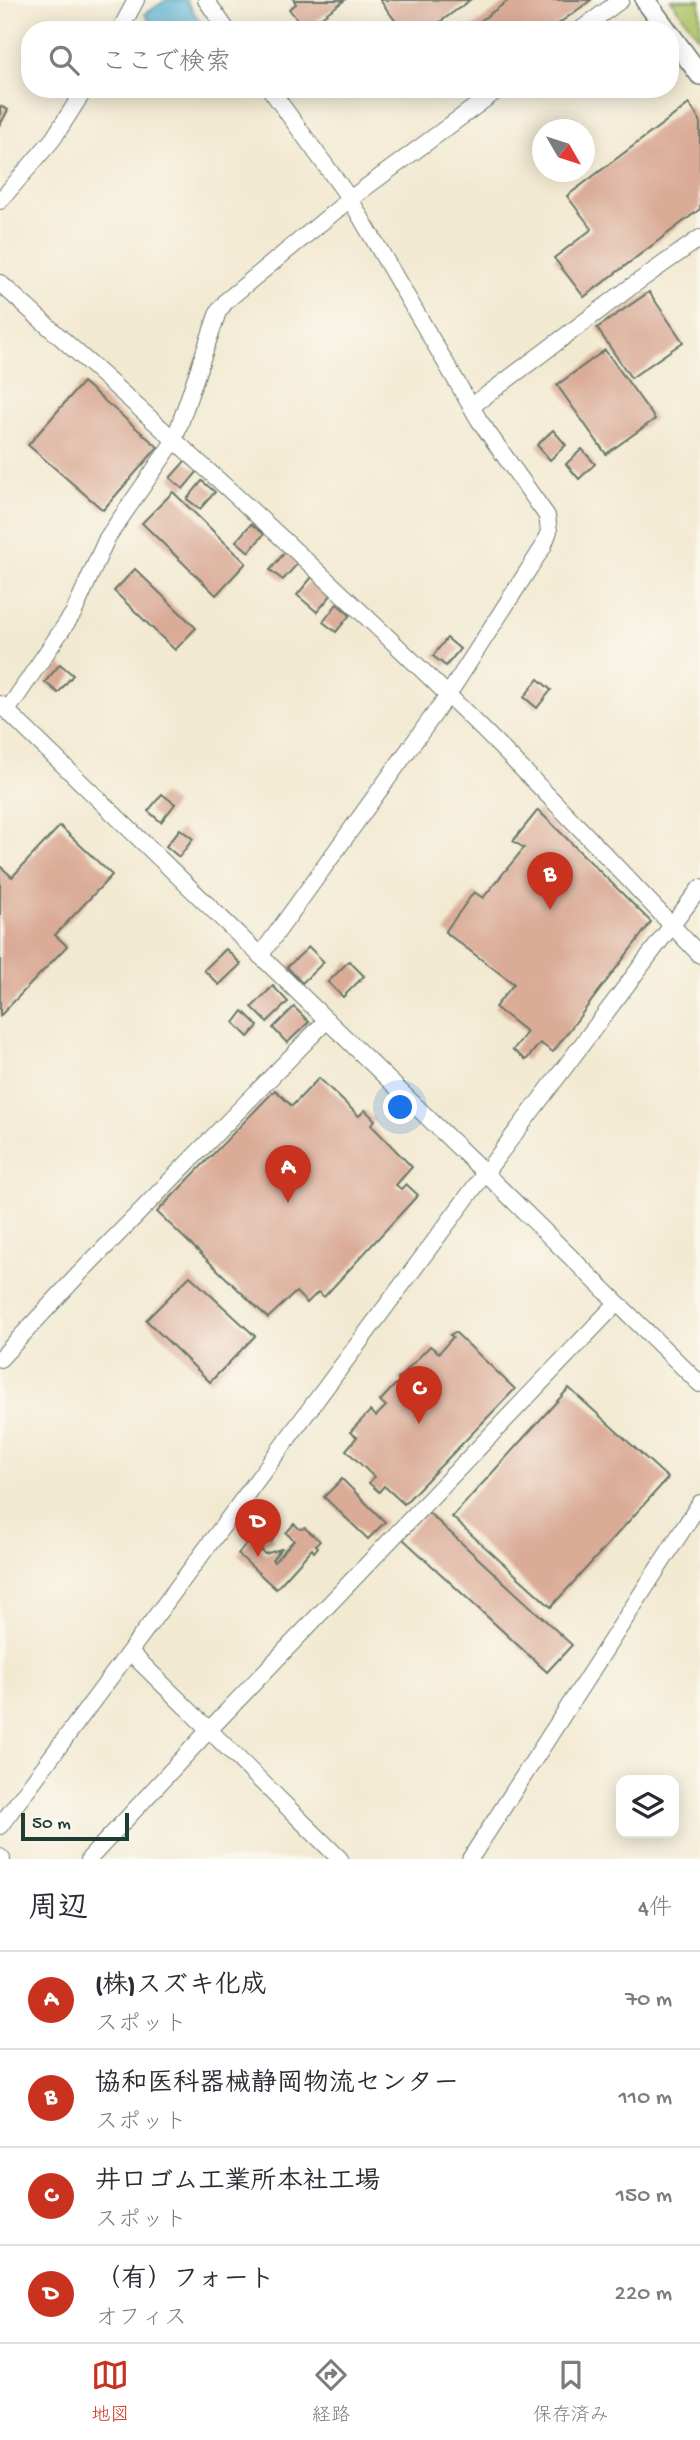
<!DOCTYPE html>
<html lang="ja">
<head>
<meta charset="utf-8">
<style>
  :root { --surface:#fff; --page:#f7f7f7; --text:#2b2b33; --muted:#7c7c81; --line:#e1e1e2; --accent:#c8321e }
  body { margin:0; font-family:"Gochi Hand","Klee One",sans-serif; background:var(--page); color:var(--text) }
  .controls { position:absolute; right:21px; bottom:21px; display:grid; overflow:hidden; border-radius:14px; box-shadow:0 4px 18px #0003 }
  .controls button { width:63px; height:63px; display:grid; place-items:center; padding:0; border:0; border-bottom:2px solid var(--line); background:var(--surface); color:var(--text); font:35px sans-serif }
  .compass { position:absolute; left:532px; top:119px; width:63px; height:63px; border-radius:50%; background:var(--surface); box-shadow:0 4px 18px #0003; rotate:129deg }
  .scale { position:absolute; left:21px; bottom:18px; width:108px; box-sizing:border-box; padding-left:7px; border:4px solid #1f3d34; border-top:0; font-size:19px; line-height:24px; white-space:nowrap; color:#1f3d34; -webkit-text-stroke:5px #fbf7ec; paint-order:stroke }
  .you { position:absolute; left:401px; top:1108px; width:24px; height:24px; margin:-18px; border:5px solid #fff; border-radius:50%; background:#1a73e8; box-shadow:0 0 0 10px #1a73e833 }
  .badge { display:grid; place-items:center; width:46px; height:46px; border-radius:50%; background:var(--accent); color:#fff; font-size:23px; font-weight:700 }
  .pin { position:absolute; translate:-50% -58px; filter:drop-shadow(0 2px 4px #0008) }
  .pin::after { content:''; position:absolute; top:37px; width:24px; height:21px; background:inherit; clip-path:polygon(0 0,100% 0,50% 100%) }
  .list { margin:0; padding:0; list-style:none }
  h2 { display:flex; justify-content:space-between; align-items:center; height:91px; margin:0; padding:0 28px; font-size:30px }
  h2 small { font-size:23px; font-weight:400; color:var(--muted) }
  .list li { display:grid; grid-template-columns:46px 1fr auto; gap:21px; align-items:center; box-sizing:border-box; height:98px; padding:0 28px; border-top:2px solid var(--line) }
  .list b { display:block; font-size:26px; white-space:nowrap }
  .list p { margin:0; font-size:23px; white-space:nowrap; color:var(--muted) }
  .list em { font-size:23px; font-style:normal; color:var(--muted) }
  .icon { flex:none; width:38px; height:38px; fill:none; stroke:currentColor; stroke-width:2; stroke-linecap:round; stroke-linejoin:round }
  .map { position:relative; flex:none; width:700px; height:1859px; overflow:hidden }
  .search { position:absolute; background:var(--surface); box-shadow:0 4px 18px #0003; left:21px; right:21px; top:21px; height:77px; display:flex; align-items:center; gap:18px; box-sizing:border-box; padding:0 24px; border-radius:28px; color:var(--muted); font-size:26px }
  .sheet { height:483px; background:var(--surface) }
  nav { display:flex; justify-content:space-around; align-items:center; box-sizing:border-box; height:98px; border-top:2px solid var(--line); background:var(--surface); font-size:19px; color:var(--muted) }
  nav a { display:grid; justify-items:center; gap:4px }
  nav .on { color:var(--accent) }
  .map>svg:first-child { display:block }
  .green { fill:#adc267; stroke:#66804e; stroke-width:2 }
  .water { fill:#56b0d3; stroke:#3a7684; stroke-width:2 }
  .building { fill:#daac98 }
  .lines { fill:none; stroke-linecap:round; stroke-linejoin:round }
  .minor-casing { stroke:#69796b; stroke-width:18 }
  .tertiary-casing { stroke:#69796b; stroke-width:22 }
  .minor { stroke:#fff; stroke-width:16 }
  .tertiary { stroke:#fff; stroke-width:19 }
</style>
</head>
<body>
<div class="map">
<svg width="700" height="1859" viewBox="0 0 700 1859">
  <rect width="100%" height="100%" fill="#fbf7ec"/>
  <filter id="ink" filterUnits="userSpaceOnUse"><feTurbulence type="fractalNoise" baseFrequency=".0143" numOctaves="2"/><feDisplacementMap in="SourceGraphic" scale="14" xChannelSelector="R" yChannelSelector="G"/><feConvolveMatrix kernelMatrix="1 2 1 2 8 2 1 2 1" color-interpolation-filters="sRGB"/></filter>
  <filter id="wash" filterUnits="userSpaceOnUse"><feTurbulence type="fractalNoise" baseFrequency=".00686" numOctaves="4" result="noise"/><feDisplacementMap in="SourceGraphic" scale="28" xChannelSelector="R" yChannelSelector="G"/><feGaussianBlur stdDeviation="1.57" result="paint"/><feColorMatrix in="noise" values="0 0 0 0 0 0 0 0 0 0 0 0 0 0 0 0 0 1.4 0 .05"/><feComposite in="paint" operator="in"/></filter>
  <g filter="url(#wash)">
    <rect width="100%" height="100%" fill="#f2e9d1"/>
    <path class="green" d="M671,0H700V39Z"/>
    <path class="water" d="M166,0H186L202,25L195,30H156L145,14Z"/>
    <g id="blocks">
      <g class="building">
        <path d="M294,0H345L305,29L289,9L296,4Z"/>
        <path d="M380,0H470L429,30H402Z"/>
        <path d="M509,0H591L550,30H468Z"/>
        <path d="M689,104L700,120V209L584,297L554,258L592,229L567,196Z"/>
        <path d="M0,106L8,110L0,125Z"/>
        <path d="M649,292L683,342L631,378L597,328Z"/>
        <path d="M605,350L655,419L606,454L557,385Z"/>
        <path d="M83,382L158,447L103,510L28,445Z"/>
        <path d="M553,430L566,445L550,460L537,445Z"/>
        <path d="M582,449L595,464L579,479L566,464Z"/>
        <path d="M185,461L198,471L183,489L170,478Z"/>
        <path d="M202,481L215,492L200,509L187,499Z"/>
        <path d="M173,492L246,563L216,595L142,523Z"/>
        <path d="M251,524L264,534L249,552L236,541Z"/>
        <path d="M285,552L298,563L283,580L270,570Z"/>
        <path d="M135,569L196,628L175,650L114,591Z"/>
        <path d="M312,577L332,594L317,612L297,595Z"/>
        <path d="M337,604L350,615L336,632L323,622Z"/>
        <path d="M447,638L460,649L446,666L433,656Z"/>
        <path d="M60,664L73,675L58,693L45,682Z"/>
        <path d="M538,679L551,690L537,708L524,697Z"/>
        <path d="M162,794L175,804L161,822L148,811Z"/>
        <path d="M538,810L651,922L553,1052L540,1043L526,1060L513,1050L527,1032L495,1007L514,984L445,932L474,892L483,898L524,848L513,841Z"/>
        <path d="M60,826L112,875L55,935L67,946L0,1016V866L12,877Z"/>
        <path d="M180,829L193,839L179,857L166,846Z"/>
        <path d="M309,947L324,962L302,983L287,967Z"/>
        <path d="M226,949L241,964L219,985L204,970Z"/>
        <path d="M349,961L364,976L343,997L328,982Z"/>
        <path d="M273,986L288,1002L267,1022L252,1007Z"/>
        <path d="M294,1007L309,1022L287,1043L273,1028Z"/>
        <path d="M243,1011L258,1026L248,1037L234,1023Z"/>
        <path d="M319,1078L359,1116L365,1110L375,1120L371,1125L412,1167L396,1185L401,1189L406,1184L418,1195L324,1297L318,1292L307,1303L296,1292L268,1318L157,1212L275,1090L292,1106Z"/>
        <path d="M190,1276L255,1336L210,1382L146,1320Z"/>
        <path d="M455,1332L515,1389L404,1504L384,1486L379,1492L369,1483L374,1477L346,1450L357,1437L350,1432L370,1411L376,1416L386,1406L380,1401L396,1384L402,1388L408,1382L405,1378L401,1382L398,1379L430,1346L439,1353L453,1337L450,1335Z"/>
        <path d="M569,1388L668,1478L551,1607L452,1517Z"/>
        <path d="M342,1479L385,1522L368,1539L324,1497Z"/>
        <path d="M428,1512L572,1645L547,1672L403,1539Z"/>
        <path d="M294,1524L300,1529L305,1528L320,1541L316,1545L318,1547L314,1552L312,1549L276,1589L238,1554L251,1538L266,1539V1536L270,1534L273,1539L272,1541L257,1546L265,1554L281,1549L272,1560L274,1562L294,1540L286,1533Z"/>
      </g>
    </g>
  </g>
  <g filter="url(#ink)">
    <use href="#blocks" fill-opacity="0" stroke="#69796b" stroke-width="2"/>
    <g class="lines">
      <g class="minor-casing">
        <g id="minor">
          <path d="M206,0L227,30"/>
          <path d="M120,30L136,0"/>
          <path d="M580,30L621,0"/>
          <path d="M0,201L53,139L85,89"/>
          <path d="M0,283C151,419 303,554 449,696C535,780 617,867 700,955"/>
          <path d="M472,406L632,286L700,238"/>
          <path d="M0,704L485,1173L700,1384"/>
          <path d="M7,711L74,612L107,538L174,441L218,312L227,300L350,199L499,89"/>
          <path d="M260,956L448,695L543,547L549,531L547,516L479,420L350,199L270,89"/>
          <path d="M0,1359L79,1274L327,1020"/>
          <path d="M130,1652L340,1859"/>
          <path d="M0,1826L485,1173L700,888"/>
          <path d="M0,1857L2,1859"/>
          <path d="M89,1859L209,1730L617,1303"/>
          <path d="M470,1859L700,1503"/>
        </g>
      </g>
      <g class="tertiary-casing">
        <g id="tertiary">
          <path d="M645,0L667,30"/>
          <path d="M670,34L700,75"/>
        </g>
      </g>
      <use href="#minor" class="minor"/>
      <use href="#tertiary" class="tertiary"/>
    </g>
  </g>
</svg>
<div class="controls">
<button><svg class="icon" aria-label="layers" viewBox="0 0 24 24"><path d="M12 4l9 5-9 5-9-5zM3 14l9 5 9-5"/></svg></button>
</div>
<svg class="compass" viewBox="-18 -18 36 36"><path d="M0-13l5 13h-10z" fill="#e53935"/><path d="M0 13l5-13h-10z" fill="#7c7c81"/></svg>
<div class="scale">50 m</div>
<div class="you"></div>
<div class="pin badge" style="left:288px;top:1203px">A</div>
<div class="pin badge" style="left:550px;top:910px">B</div>
<div class="pin badge" style="left:419px;top:1424px">C</div>
<div class="pin badge" style="left:258px;top:1557px">D</div>
<div class="search"><svg class="icon" aria-label="search" viewBox="0 0 24 24"><circle cx="10" cy="10" r="6"/><path d="M15 15l6 6"/></svg>ここで検索</div>
</div>
<section class="sheet">
<h2>周辺<small>4件</small></h2>
<ul class="list">
<li><span class="badge">A</span><div><b>(株)スズキ化成</b><p>スポット</p></div><em>70 m</em></li>
<li><span class="badge">B</span><div><b>協和医科器械静岡物流センター</b><p>スポット</p></div><em>110 m</em></li>
<li><span class="badge">C</span><div><b>井口ゴム工業所本社工場</b><p>スポット</p></div><em>150 m</em></li>
<li><span class="badge">D</span><div><b>（有）フォート</b><p>オフィス</p></div><em>220 m</em></li>
</ul>
</section>
<nav>
<a class="on"><svg class="icon" aria-label="map" viewBox="0 0 24 24"><path d="M3 6l6-2 6 2 6-2v14l-6 2-6-2-6 2zM9 4v14M15 6v14"/></svg>地図</a>
<a><svg class="icon" aria-label="directions" viewBox="0 0 24 24"><path d="M12 3l9 9-9 9-9-9zM9 14v-3h6M13 9l2 2-2 2"/></svg>経路</a>
<a><svg class="icon" aria-label="saved" viewBox="0 0 24 24"><path d="M7 4h10v16l-5-4-5 4z"/></svg>保存済み</a>
</nav>
</body>
</html>
